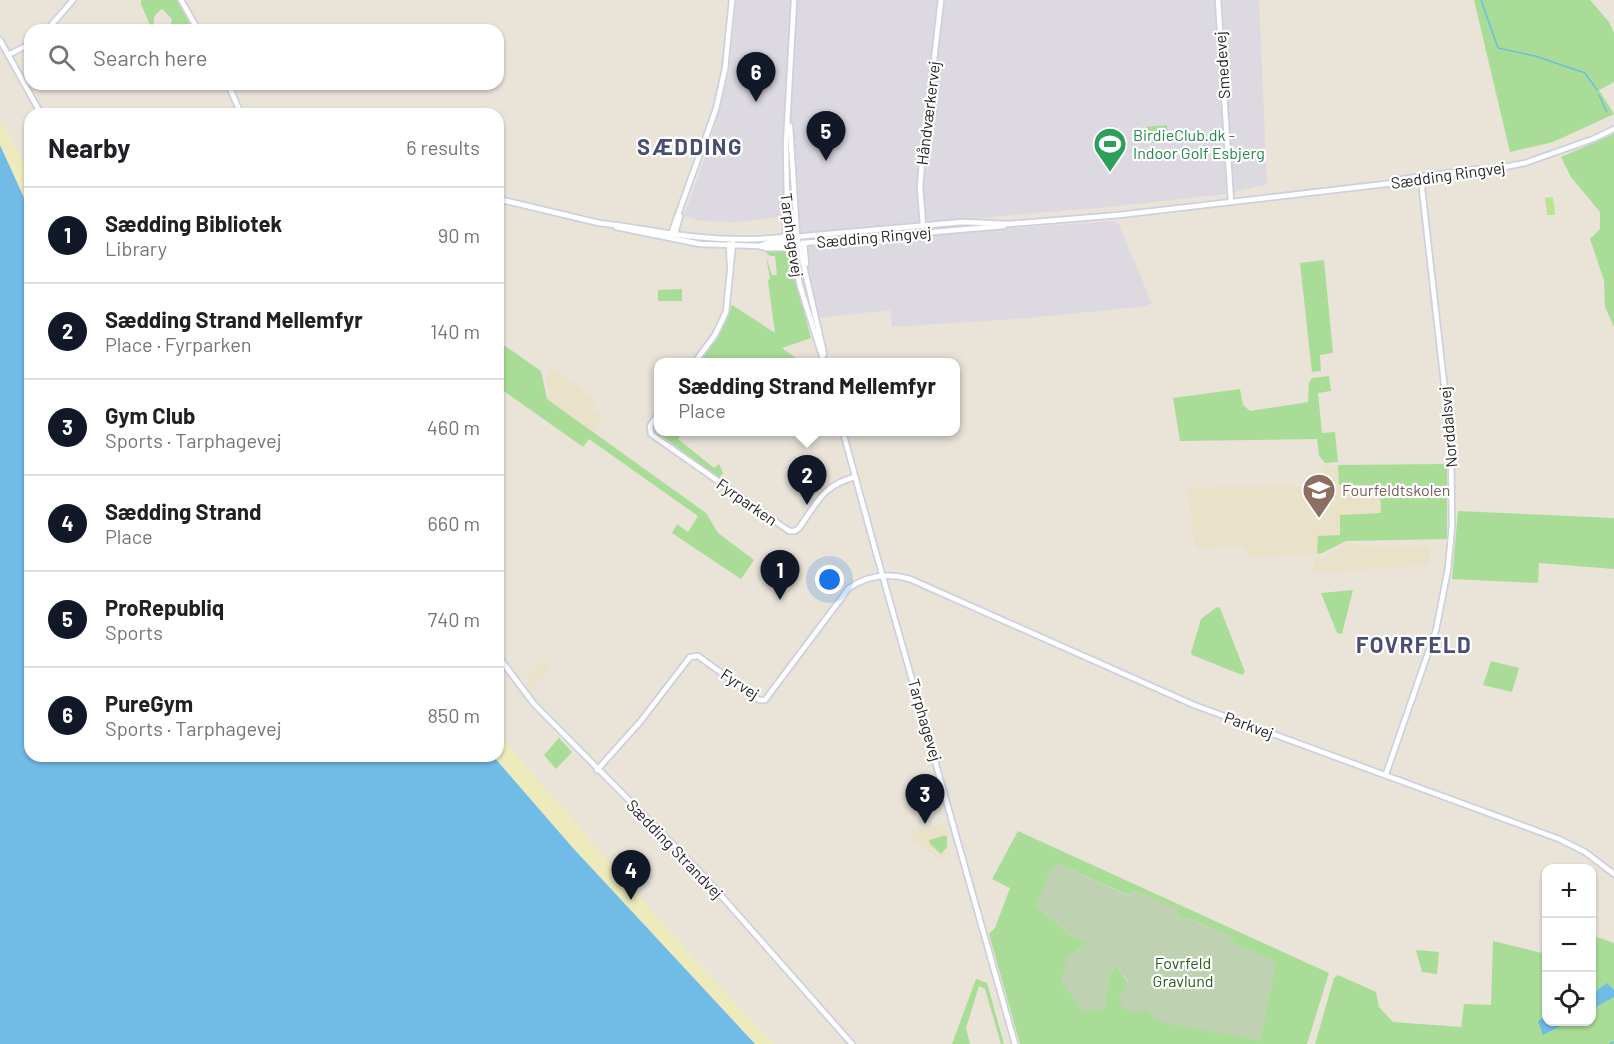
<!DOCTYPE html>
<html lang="en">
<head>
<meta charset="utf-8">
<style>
  :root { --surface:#fff; --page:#f6f6f6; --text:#202124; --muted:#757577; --line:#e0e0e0; --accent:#111827 }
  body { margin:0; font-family:Barlow,sans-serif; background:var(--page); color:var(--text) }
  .controls { position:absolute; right:18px; bottom:18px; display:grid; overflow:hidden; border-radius:12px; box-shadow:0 2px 4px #0004 }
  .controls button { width:54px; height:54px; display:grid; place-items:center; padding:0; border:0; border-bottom:2px solid var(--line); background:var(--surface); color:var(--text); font:30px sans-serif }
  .you { position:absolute; left:830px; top:580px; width:21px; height:21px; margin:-15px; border:4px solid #fff; border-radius:50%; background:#1a73e8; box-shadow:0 0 0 9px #1a73e833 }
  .badge { display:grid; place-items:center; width:39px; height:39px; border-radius:50%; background:var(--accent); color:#fff; font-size:20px; font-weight:700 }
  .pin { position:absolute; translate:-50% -50px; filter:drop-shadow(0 2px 3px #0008) }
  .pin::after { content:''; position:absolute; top:32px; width:21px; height:18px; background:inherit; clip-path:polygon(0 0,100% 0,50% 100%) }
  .popup { position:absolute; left:654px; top:358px; width:306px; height:78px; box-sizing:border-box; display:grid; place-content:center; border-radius:12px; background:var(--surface); filter:drop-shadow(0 2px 4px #0005); font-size:20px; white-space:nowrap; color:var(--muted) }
  .popup b { font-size:22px; color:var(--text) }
  .popup::after { content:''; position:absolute; left:50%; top:100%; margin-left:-12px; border:12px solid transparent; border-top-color:var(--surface) }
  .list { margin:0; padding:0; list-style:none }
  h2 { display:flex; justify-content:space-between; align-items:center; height:78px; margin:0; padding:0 24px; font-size:26px }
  h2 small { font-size:20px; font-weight:400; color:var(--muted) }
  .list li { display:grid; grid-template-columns:39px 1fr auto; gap:18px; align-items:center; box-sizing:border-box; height:96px; padding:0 24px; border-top:2px solid var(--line) }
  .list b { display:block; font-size:22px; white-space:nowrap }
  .list p { margin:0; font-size:20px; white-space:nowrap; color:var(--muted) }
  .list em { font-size:20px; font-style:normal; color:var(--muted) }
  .icon { flex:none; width:33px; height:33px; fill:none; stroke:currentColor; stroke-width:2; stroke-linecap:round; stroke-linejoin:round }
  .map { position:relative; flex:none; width:1614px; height:1044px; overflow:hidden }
  .search { position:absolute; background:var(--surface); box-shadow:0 2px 4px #0004; left:24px; top:24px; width:480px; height:66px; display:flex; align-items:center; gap:15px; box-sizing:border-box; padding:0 21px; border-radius:18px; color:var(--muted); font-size:22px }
  .panel { position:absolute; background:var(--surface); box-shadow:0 2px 4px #0004; left:24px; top:108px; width:480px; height:654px; border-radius:18px }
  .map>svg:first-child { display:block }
  .industrial { fill:#dcd9e1 }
  .education { fill:#eae2c8 }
  .green { fill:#a9dd97; fill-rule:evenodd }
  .sand { fill:#edeabc }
  .cemetery { fill:#bed1b1 }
  .pitch { fill:#bae494 }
  .water { fill:#70bce6 }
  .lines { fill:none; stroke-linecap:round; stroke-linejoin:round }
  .stream { stroke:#70bce6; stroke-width:1.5 }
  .tertiary-casing { stroke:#ced0df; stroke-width:8 }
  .secondary-casing { stroke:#ced0df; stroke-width:8 }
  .tertiary { stroke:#fff; stroke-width:4.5 }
  .secondary { stroke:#fff; stroke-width:4.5 }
  .labels { text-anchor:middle; stroke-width:4.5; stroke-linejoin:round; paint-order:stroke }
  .street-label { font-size:16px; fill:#272727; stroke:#fff }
  .leisure-label { font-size:16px; fill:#27864d; stroke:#fff; text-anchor:start }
  .education-label { font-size:16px; fill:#785e54; stroke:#fff; text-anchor:start }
  .park-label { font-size:16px; fill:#245d1d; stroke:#fff }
  .district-label { font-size:22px; font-weight:bold; letter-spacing:1.5px; fill:#4b4e74; stroke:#fff }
</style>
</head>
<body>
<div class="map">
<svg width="1614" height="1044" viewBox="0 0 1614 1044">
  <rect width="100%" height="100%" fill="#e9e3d8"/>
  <g class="industrial">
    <path d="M736,0H1259L1267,184L1226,194L1109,207L931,222L926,219L925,210L920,211V220L916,224L804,233L778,217L738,222L701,221L684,216L710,142L729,74Z"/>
    <path d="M1114,221L1118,223L1143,282L1151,303L1148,306L1028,318L892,327L890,310L818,318L804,244Z"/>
  </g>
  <g class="education">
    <path d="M553,369L596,400L591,409L602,417L593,431L550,400L546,378Z"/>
    <path d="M1447,464V539L1346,541L1322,553L1249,557L1245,547L1241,545L1199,549L1195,546L1187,487L1323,486V466Z"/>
    <path d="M1346,545L1429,547L1430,565L1314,573V558H1323Z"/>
    <path d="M543,660L551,668L530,690L526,684L529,679L527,676Z"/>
    <path d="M947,823L948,848L941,860L910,838L916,831Z"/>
  </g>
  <g class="green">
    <path d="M141,0H177L193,30H169L172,19L162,9C153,15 152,20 156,30H152L141,4Z"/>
    <path d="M1474,0H1590L1609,22L1614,33V82L1599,90L1614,114L1553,142L1510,152Z"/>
    <path d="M1167,125L1168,135H1170V141L1145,143L1146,127Z"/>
    <path d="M1614,134V327L1605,307L1604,280L1590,239L1600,229V212L1571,177L1561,157Z"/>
    <path d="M763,250L786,252L789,254L811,338L782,348L801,362H699L720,333L732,305L775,333L768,281L770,278L766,257L772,275H777L775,256H770Z"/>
    <path d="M1324,260L1333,353L1320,355L1321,371L1312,372L1300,263Z"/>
    <path d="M682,289V301H658V290Z"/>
    <path d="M498,341L541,371L547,399L706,513L718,533L754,560L741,579L672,533L677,524L688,532L698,516L589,439L583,447L498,387Z"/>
    <path d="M1329,376L1331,391L1318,393L1322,433L1335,432L1338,462L1325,463L1319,456L1317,439L1180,441L1173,398L1240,389L1243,405L1250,411L1308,402L1309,383L1312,378Z"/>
    <path d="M658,421V432H683L678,439L714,468L719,464L723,473L719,478L655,431L654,427Z"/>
    <path d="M1447,464V539L1346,541L1322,553L1317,554L1318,536L1340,535V515L1381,513L1380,485H1339L1338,465Z"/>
    <path d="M1458,511L1614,518V569L1539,563L1538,583L1452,579Z"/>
    <path d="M1353,590L1342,634L1337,633L1321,593Z"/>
    <path d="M1217,607L1220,608L1245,672L1242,675L1192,655L1191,653L1201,619Z"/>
    <path d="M1491,661L1519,668L1512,692L1483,685Z"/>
    <path d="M559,738L572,752L556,769L544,755Z"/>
    <path d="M1018,831L1329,973L1307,1044H1020L989,934L995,928L1010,888L992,879ZM1055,865H1060L1130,896L1131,890L1178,909L1176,917L1196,921L1233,938V943L1276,963L1119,996L1128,983L1117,966L1111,971L1103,1009L1066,960L1089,942L1068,934L1058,924L1036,906Z"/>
    <path d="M943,836H947V847L941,854L930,844L929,840Z"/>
    <path d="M1597,937L1614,943V1044H1315L1334,978L1338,975L1376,992L1379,1007L1393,1022L1461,1027L1464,1004L1491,1005L1493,941L1546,954V1022H1592V950Z"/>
    <path d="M1416,950L1439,952L1437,974L1422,972Z"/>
    <path d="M976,979L987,983L1004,1044H1001L985,989L979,986L966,1028L970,1044H952Z"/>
  </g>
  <g class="sand">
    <path d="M0,120L30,175V211L0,145Z"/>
    <path d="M498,734L688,952L773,1044H755L572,847L493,756H498Z"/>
  </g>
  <path class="cemetery" d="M1055,865H1060L1129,896L1131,890L1179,909L1176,917L1196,921L1233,938V943L1276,963L1261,1041L1155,1021L1147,1010L1131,1013L1122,1007L1119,996L1128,982L1117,966L1111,971L1103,1009L1088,1012L1082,1009L1062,983L1066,960L1089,942L1068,934L1058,924L1036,906L1051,868Z"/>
  <path class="pitch" d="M1553,197L1555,215H1547L1545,198Z"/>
  <g class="water">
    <path d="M0,145L30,211V756H493L572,847L755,1044H0Z"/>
    <path d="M1607,983L1614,990V997L1592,1009V994Z"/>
    <path d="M1546,1016V1022H1568L1543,1035L1538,1021Z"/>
  </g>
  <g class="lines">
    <g class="stream">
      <path d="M1481,0L1498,48L1535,56L1585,73L1597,90"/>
      <path d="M1599,95L1607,112"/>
      <path d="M1610,1044L1614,1042"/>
    </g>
    <g class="tertiary-casing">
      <g id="tertiary">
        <path d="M181,0L198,30"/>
        <path d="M1218,0L1231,202"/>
        <path d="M47,30L73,0"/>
        <path d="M0,40L41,114"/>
        <path d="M8,55L30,44"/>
        <path d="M228,84L241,114"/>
        <path d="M1395,180L1479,169"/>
        <path d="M498,199L599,223"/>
        <path d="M598,223C632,226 664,234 698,237C727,240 757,240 786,237"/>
        <path d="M923,225L920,187L922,163L941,0"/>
        <path d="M616,227L700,244L760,246L794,244"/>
        <path d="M671,234L716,109L725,69L732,0"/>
        <path d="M675,234L680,216"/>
        <path d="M794,237L963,222L1009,224L1119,215L1462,175L1525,163L1593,139L1614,129"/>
        <path d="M803,243L1004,226"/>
        <path d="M729,244L730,265"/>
        <path d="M695,362L715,335L726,312L733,243"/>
        <path d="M658,414L650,426L651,434L789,531H795L799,528C817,503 823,485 855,477"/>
        <path d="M498,656L534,704L702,874L852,1044"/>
        <path d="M597,770L640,722L690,657L698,656L759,700H765L849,588C868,575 889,573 910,579L1194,705L1559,839L1585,852L1614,874"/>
        <path d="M1386,774L1436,630L1448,569L1452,526L1451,445L1422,189L1424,180"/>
      </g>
    </g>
    <g class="secondary-casing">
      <g id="secondary">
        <path d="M794,0L786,144L787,209L791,244L800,286L824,362"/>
        <path d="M790,126L797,236L824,354"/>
        <path d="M791,218L796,248"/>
        <path d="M783,238L786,233L784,207"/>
        <path d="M804,243L806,264"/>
        <path d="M760,246L770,242L793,240"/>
        <path d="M760,246L765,248H792"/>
        <path d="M843,432L875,549L1015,1044"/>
      </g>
    </g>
    <use href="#tertiary" class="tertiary"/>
    <use href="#secondary" class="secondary"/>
  </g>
  <defs>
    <g id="stadium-pin" transform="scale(1.725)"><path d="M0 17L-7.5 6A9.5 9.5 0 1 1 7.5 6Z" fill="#2e9e5b" stroke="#fff"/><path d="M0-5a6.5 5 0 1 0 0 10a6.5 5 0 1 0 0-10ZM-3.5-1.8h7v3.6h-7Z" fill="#fff"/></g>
    <g id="school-pin" transform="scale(1.725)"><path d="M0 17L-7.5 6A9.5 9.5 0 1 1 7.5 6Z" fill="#8d6e63" stroke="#fff"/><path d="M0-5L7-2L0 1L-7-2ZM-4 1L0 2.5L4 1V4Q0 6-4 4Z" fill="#fff"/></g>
  </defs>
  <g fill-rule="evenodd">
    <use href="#stadium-pin" x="1110" y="144"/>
    <use href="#school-pin" x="1319" y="490"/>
  </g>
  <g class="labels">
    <g class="street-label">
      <text transform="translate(1222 65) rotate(-94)" y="6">Smedevej</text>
      <text transform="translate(928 113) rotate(-83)" y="6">Håndværkervej</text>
      <text transform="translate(1448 175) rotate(-8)" y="6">Sædding Ringvej</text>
      <text transform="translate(792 235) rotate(82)" y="6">Tarphagevej</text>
      <text transform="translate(874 237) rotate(-5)" y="6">Sædding Ringvej</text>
      <text transform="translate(1448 427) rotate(-95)" y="6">Norddalsvej</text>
      <text transform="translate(747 502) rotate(35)" y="6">Fyrparken</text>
      <text transform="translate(740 684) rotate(33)" y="6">Fyrvej</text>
      <text transform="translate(925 720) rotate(74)" y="6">Tarphagevej</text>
      <text transform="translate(1249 725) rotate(20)" y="6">Parkvej</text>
      <text transform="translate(675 849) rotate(46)" y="6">Sædding Strandvej</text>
    </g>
    <g class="leisure-label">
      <text x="1133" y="141">BirdieClub.dk -<tspan x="1133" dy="18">Indoor Golf Esbjerg</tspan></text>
    </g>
    <g class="education-label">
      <text x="1342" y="496">Fourfeldtskolen</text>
    </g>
    <g class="park-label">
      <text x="1183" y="969">Fovrfeld<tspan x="1183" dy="18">Gravlund</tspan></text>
    </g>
    <g class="district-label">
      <text x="690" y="155">SÆDDING</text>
      <text x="1414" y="653">FOVRFELD</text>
    </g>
  </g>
</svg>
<div class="controls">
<button>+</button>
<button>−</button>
<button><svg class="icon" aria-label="locate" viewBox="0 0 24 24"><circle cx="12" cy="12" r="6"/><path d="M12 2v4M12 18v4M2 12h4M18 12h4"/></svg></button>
</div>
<div class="you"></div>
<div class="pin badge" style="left:780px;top:600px">1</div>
<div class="pin badge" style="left:807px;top:505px">2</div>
<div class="popup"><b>Sædding Strand Mellemfyr</b>Place</div>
<div class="pin badge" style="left:925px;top:824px">3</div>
<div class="pin badge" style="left:631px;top:900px">4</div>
<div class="pin badge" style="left:826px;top:161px">5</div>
<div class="pin badge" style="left:756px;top:102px">6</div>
<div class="search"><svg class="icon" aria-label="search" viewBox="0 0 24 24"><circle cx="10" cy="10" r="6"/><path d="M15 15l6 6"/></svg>Search here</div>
<section class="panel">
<h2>Nearby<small>6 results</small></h2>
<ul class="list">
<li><span class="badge">1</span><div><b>Sædding Bibliotek</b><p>Library</p></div><em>90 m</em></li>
<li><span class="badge">2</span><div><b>Sædding Strand Mellemfyr</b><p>Place · Fyrparken</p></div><em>140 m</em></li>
<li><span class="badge">3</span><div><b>Gym Club</b><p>Sports · Tarphagevej</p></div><em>460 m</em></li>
<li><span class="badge">4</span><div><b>Sædding Strand</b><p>Place</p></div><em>660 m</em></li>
<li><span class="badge">5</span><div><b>ProRepubliq</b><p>Sports</p></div><em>740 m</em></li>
<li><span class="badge">6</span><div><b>PureGym</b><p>Sports · Tarphagevej</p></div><em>850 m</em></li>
</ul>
</section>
</div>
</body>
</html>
